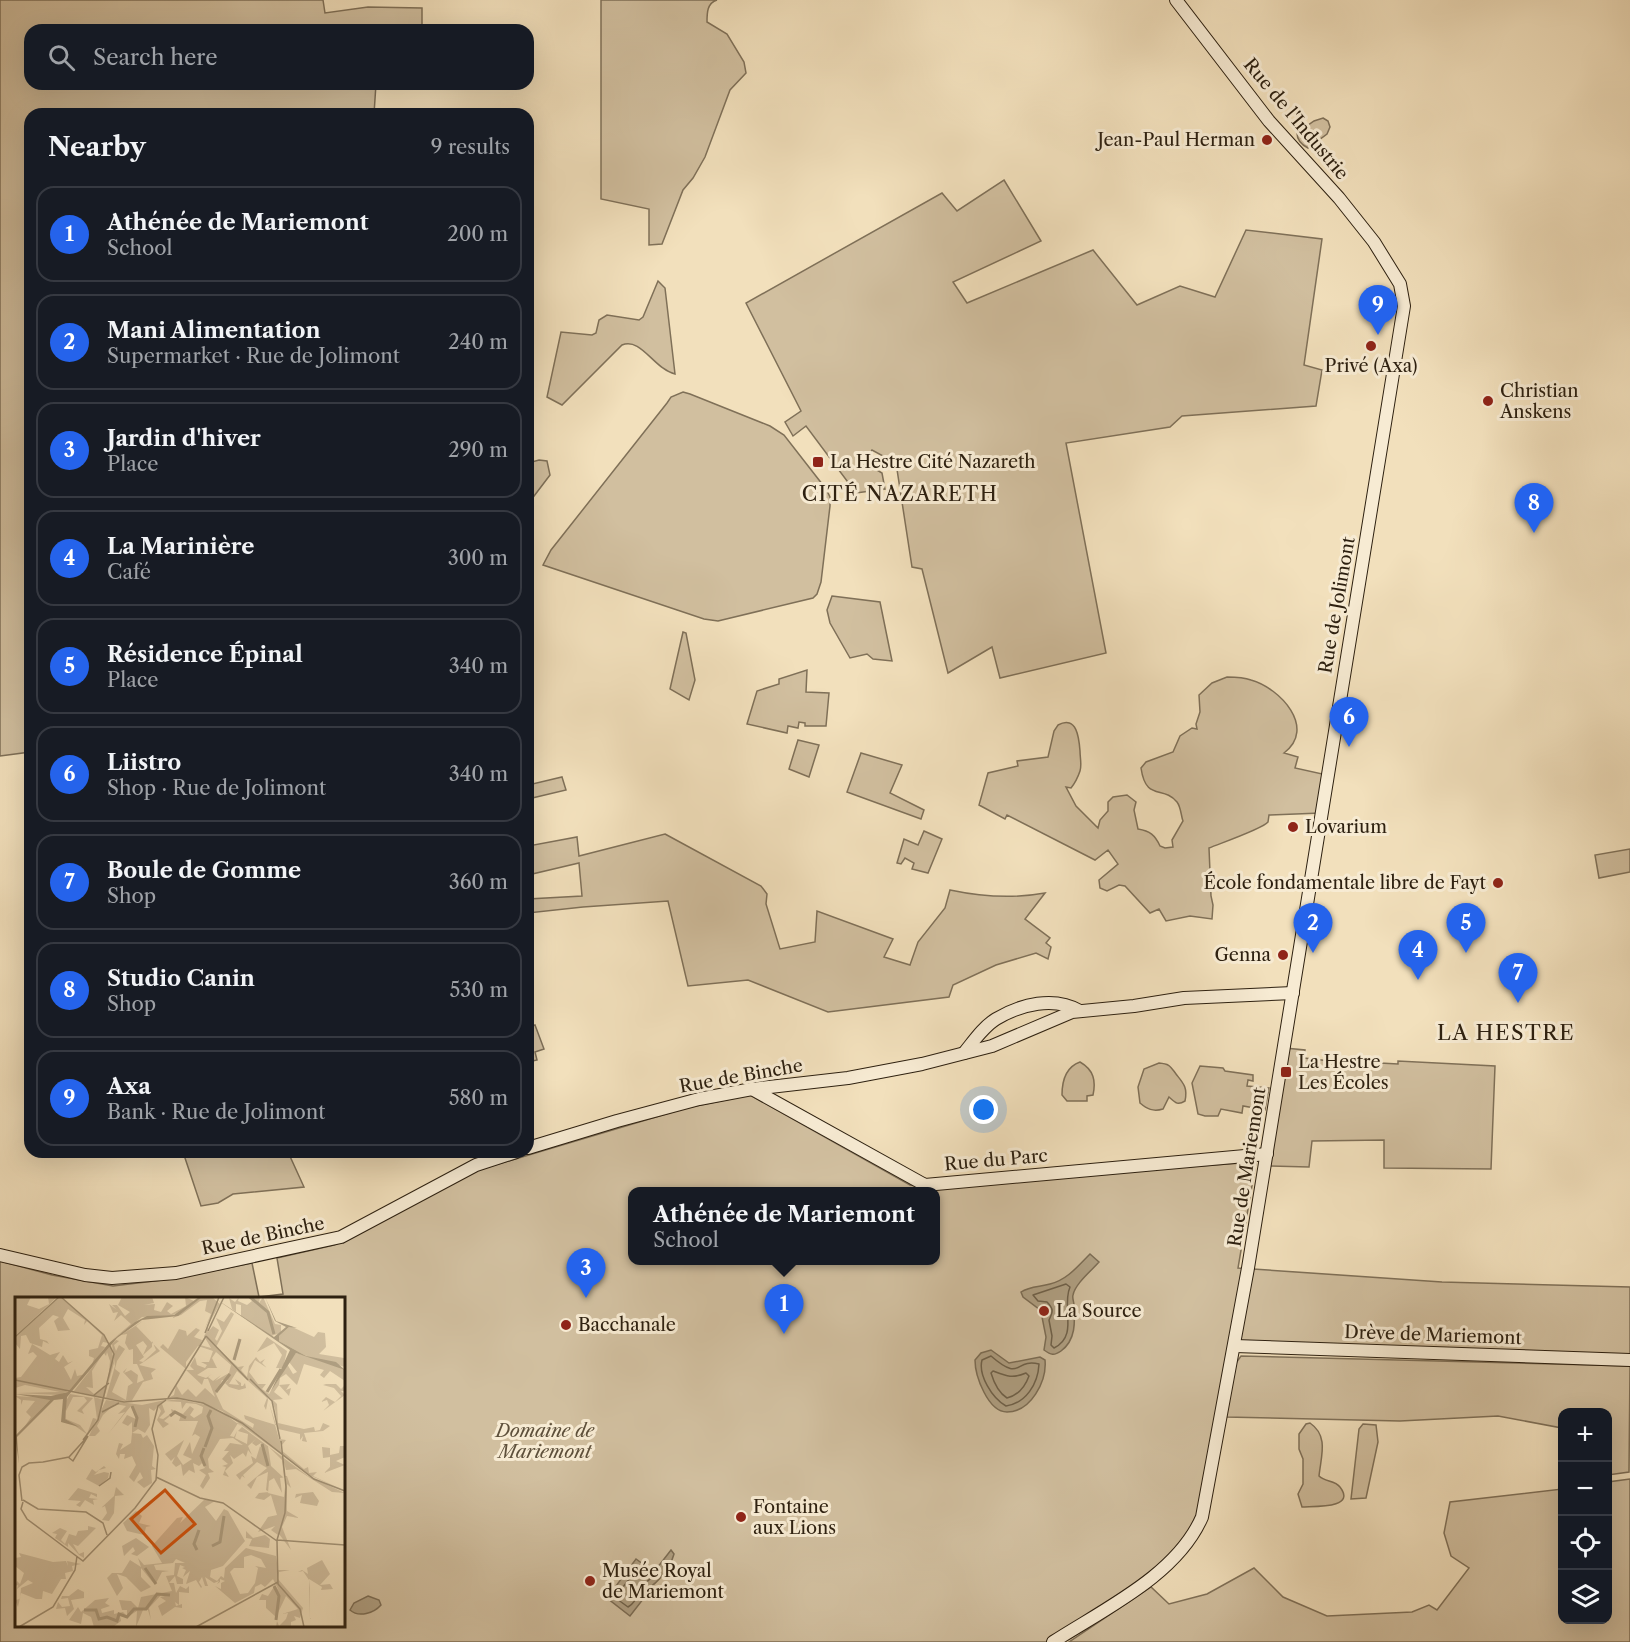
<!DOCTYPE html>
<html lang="en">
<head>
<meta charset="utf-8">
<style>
  :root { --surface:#171b24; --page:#242831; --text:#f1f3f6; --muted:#9ea1a6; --line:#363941; --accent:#2563eb }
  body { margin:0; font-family:"Libre Caslon Text",serif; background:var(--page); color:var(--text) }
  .controls { position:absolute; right:18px; bottom:18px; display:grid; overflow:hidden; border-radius:12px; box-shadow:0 6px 24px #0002 }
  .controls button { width:54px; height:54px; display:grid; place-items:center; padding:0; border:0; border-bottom:2px solid var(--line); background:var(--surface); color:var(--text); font:30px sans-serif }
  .you { position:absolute; left:984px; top:1110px; width:21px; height:21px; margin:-15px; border:4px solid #fff; border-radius:50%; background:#1a73e8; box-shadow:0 0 0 9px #1a73e833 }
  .badge { display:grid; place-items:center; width:39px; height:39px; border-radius:50%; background:var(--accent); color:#fff; font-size:20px; font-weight:700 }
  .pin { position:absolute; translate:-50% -50px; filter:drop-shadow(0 2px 3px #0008) }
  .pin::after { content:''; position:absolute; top:32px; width:21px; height:18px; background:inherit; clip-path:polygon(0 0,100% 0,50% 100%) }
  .popup { position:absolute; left:628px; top:1187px; width:312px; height:78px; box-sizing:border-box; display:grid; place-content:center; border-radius:12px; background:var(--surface); filter:drop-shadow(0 2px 4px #0005); font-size:20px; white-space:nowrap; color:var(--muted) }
  .popup b { font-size:22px; color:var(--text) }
  .popup::after { content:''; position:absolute; left:50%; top:100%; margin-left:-12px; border:12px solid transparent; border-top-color:var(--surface) }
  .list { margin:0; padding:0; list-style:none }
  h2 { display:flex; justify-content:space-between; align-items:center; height:78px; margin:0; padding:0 24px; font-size:26px }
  h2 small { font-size:20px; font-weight:400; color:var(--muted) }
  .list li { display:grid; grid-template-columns:39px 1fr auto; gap:18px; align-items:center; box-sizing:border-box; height:96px; margin:0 12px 12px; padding:0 12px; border:2px solid var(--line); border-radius:18px }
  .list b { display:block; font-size:22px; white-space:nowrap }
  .list p { margin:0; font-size:20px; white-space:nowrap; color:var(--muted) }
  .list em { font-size:20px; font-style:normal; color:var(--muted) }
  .icon { flex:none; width:33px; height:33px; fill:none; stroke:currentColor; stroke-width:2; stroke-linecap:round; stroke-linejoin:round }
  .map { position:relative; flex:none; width:1630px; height:1642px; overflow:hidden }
  .search { position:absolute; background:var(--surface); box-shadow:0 6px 24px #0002; left:24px; top:24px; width:510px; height:66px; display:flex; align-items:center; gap:15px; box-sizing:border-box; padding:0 21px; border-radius:18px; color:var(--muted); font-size:22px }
  .panel { position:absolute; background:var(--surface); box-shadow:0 6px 24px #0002; left:24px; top:108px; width:510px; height:1050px; border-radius:18px }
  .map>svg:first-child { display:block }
  .green { fill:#d1bf9f; stroke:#7f7058; stroke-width:1.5; fill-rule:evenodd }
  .water { fill:#af9f82; stroke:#7b6c54; stroke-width:1.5 }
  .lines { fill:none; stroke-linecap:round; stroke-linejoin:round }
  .shore { stroke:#6e6049; stroke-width:1.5 }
  .secondary-casing { stroke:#2d2010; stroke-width:14 }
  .secondary { stroke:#f7ebd3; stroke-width:12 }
  .poi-dot { fill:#8f2418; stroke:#f7ebd3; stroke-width:2 }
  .labels { text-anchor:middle; stroke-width:6; stroke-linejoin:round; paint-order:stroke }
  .street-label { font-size:18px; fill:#2d2010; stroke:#f7ebd3 }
  .poi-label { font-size:18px; fill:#2d2010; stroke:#f7ebd3; text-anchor:start }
  .park-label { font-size:18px; font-style:italic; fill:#5e503b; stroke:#f7ebd3 }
  .neighbourhood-label { font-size:20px; letter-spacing:1.5px; fill:#2d2010; stroke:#f7ebd3 }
  .quarter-label { font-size:21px; letter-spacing:1.5px; fill:#2d2010; stroke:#f7ebd3 }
  .inset-river { fill:none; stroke:#af9f82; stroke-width:3 }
  .inset-road { fill:none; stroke:#a39377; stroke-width:1.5 }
  .view { fill:#d5530c; fill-opacity:0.15; stroke:#d5530c; stroke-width:3 }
  .inset-edge { fill:none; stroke:#2d2010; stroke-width:3 }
</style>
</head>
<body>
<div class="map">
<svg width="1630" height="1642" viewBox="0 0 1630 1642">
  <rect width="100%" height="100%" fill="#f2e0bc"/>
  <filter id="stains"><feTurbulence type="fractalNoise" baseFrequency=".00333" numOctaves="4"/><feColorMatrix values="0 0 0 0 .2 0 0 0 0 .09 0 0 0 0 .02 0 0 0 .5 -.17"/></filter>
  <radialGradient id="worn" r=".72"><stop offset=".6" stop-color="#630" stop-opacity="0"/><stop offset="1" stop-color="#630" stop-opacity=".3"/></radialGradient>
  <g class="green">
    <path d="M0,0H323L325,13L368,7L422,8V30H30V84H376L374,114H30V752L0,756Z"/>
    <path d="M601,0H717C707,3 707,13 707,22L727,34L744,62L746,73L730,90L705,157L693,178L683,190L662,244L649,245V209L601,199Z"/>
    <path d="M1323,118L1328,121L1330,127L1327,134L1308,148C1302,145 1297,140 1297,133L1314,121Z"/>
    <path d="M1004,180L1041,241L953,282L967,303L1093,250L1137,305L1180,286L1215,297L1246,230L1322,239L1304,365L1322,370L1316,406L1182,416L1170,427L1066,443L1106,653L1000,678L992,647L948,673L922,569L912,567L896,463L872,450L865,463L882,473L885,489L856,493L806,426L793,436L785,422L801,411L746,303L942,193L957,211Z"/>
    <path d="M658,281L665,288L675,374C654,369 641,337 622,345L562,405L547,397L561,332L592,335L596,333L599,320L607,315L639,320L643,317Z"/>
    <path d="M683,392L690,394L770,426L784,435L826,489L830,497V506L821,582L817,594L813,598L718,621L704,619L543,565L551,550L667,403L671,397Z"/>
    <path d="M539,460L547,461L550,475L528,504V463Z"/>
    <path d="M832,596L880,602L892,661L873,659L867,654L850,658L830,623L827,610Z"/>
    <path d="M683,632L686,633L695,680L689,700L670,689Z"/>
    <path d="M807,670L806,692L829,693L826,726H805V723L799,722L798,728L788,726L787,733L747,724L757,691L779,684V679Z"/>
    <path d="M1227,677C1235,677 1243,677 1251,680C1280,688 1317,728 1284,753L1298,757L1295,768L1327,775L1321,813L1269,815L1268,822C1262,829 1221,843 1209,848L1211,896L1213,905L1212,919L1190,916L1166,921L1159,909L1150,913L1125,886L1119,885L1107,891L1100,888L1099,880L1118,864L1108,850L1095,860L1007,815L1005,819L979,805L988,773L1018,766L1017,761L1048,757L1054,731L1058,725C1077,715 1079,738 1080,751C1080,758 1082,765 1080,771C1078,777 1075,783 1071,788L1066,787L1076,806L1098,828L1100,820L1108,811V802L1113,797L1127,795L1136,802L1134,810L1138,829C1150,831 1155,835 1160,846L1165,848L1173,847L1172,840L1183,821C1181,816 1181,807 1177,802C1163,785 1146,802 1141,768L1146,762L1173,752L1180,736L1192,728L1197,729L1196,724L1200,712L1199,695L1212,683Z"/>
    <path d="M798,740L819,745L809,777L789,769Z"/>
    <path d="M861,753L902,765L890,793L924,810L921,819L847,792Z"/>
    <path d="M562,777L566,790L528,799V785Z"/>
    <path d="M924,831L942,839L928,873L912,869L914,863L905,858L901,864L897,863L904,839L918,845Z"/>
    <path d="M665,834L761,886L767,894L766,904L780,949L815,942L817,911L893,939L884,957L910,965L918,942L945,908L950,890C983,897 1012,899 1045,893L1025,919L1050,938L1046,943L1051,947L1048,959L1036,953L996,965L953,985L949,997L828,1012L748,980L688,986L668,901L583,907L528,913V899L582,896L579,863L528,875V846L577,837L579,856Z"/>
    <path d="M1630,849V872L1599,878L1595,855Z"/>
    <path d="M535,1025L544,1049L535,1052L537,1060L528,1062V1027Z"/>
    <path d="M1285,1048L1305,1050L1304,1058L1348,1063L1379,1060L1380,1063L1398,1064V1061L1495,1066L1491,1169L1384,1168V1140L1312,1141L1309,1167L1265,1166Z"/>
    <path d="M1080,1062C1094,1070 1096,1081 1093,1095L1087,1096V1101H1067L1062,1095C1062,1081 1066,1067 1080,1062Z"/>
    <path d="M1159,1063C1170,1064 1170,1066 1176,1074C1183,1083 1188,1087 1185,1101C1177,1106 1175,1102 1169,1097L1163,1109C1153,1112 1147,1109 1140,1103L1138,1087L1144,1069Z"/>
    <path d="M1200,1066L1223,1068L1225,1071L1253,1075V1081L1248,1080L1247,1086L1269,1088L1265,1110L1243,1106L1242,1113L1221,1109L1218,1116H1205L1198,1114L1192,1083Z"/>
    <path d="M750,1095L910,1185L917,1186L1256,1162L1238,1268L1442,1282L1630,1287V1360L1235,1346L1202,1517L1176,1558L1053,1642H0V1261L52,1275L113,1286L171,1279L252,1263L259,1297L283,1294L277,1258L334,1245L355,1236L475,1171L686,1108ZM632,1192H936V1260H632ZM16,1298H344V1626H16Z"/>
    <path d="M183,1152H288L304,1187L233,1194L218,1203L201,1206Z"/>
    <path d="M1241,1356L1630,1366L1629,1472L1608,1475V1412H1562V1428L1498,1416L1400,1421L1226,1417L1236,1363Z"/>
    <path d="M1310,1423C1329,1436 1321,1456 1319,1476C1325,1482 1335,1480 1340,1487C1357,1509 1313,1506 1302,1507L1298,1494L1303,1484V1459L1299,1449V1434L1306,1424Z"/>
    <path d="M1363,1424L1376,1425L1378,1442L1366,1498L1351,1499L1359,1429Z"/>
    <path d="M1630,1479V1642H1069L1151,1587L1169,1604L1207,1594L1254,1568L1283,1597L1327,1616L1412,1612L1429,1605L1437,1610L1469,1568L1451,1556L1444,1533L1450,1502L1562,1489V1620H1608V1482Z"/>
  </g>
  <g class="water">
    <path d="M1090,1254L1099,1262C1091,1271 1075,1284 1073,1295C1072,1298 1074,1302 1074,1305C1075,1322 1076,1340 1061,1351C1054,1356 1051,1355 1044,1350L1046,1337L1042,1317L1047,1312L1043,1306L1039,1309L1023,1297L1021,1292C1030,1286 1040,1287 1050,1284C1067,1280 1078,1266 1090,1254Z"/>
    <path d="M991,1350L1009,1363L1040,1357L1045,1360C1047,1381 1031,1412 1007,1412C988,1412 975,1376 975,1360L981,1353Z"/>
    <path d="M671,1550L674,1554C670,1568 659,1582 646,1590L644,1598L630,1616L607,1598L636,1559L654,1572Z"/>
    <path d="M368,1596L379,1600L381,1605C374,1613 359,1618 350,1610L354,1603Z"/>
  </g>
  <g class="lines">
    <g class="shore">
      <path d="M1066,1284L1070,1287C1061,1307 1079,1336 1054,1348L1051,1345L1052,1336L1049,1320C1053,1312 1054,1309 1047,1302L1038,1301L1033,1295Z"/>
      <path d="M991,1356C1022,1383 1014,1358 1039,1364C1038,1384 1026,1403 1006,1406C992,1398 978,1375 982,1360Z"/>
      <path d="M993,1371C1006,1376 1012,1379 1026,1373L1029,1376C1025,1387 1019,1395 1007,1398C999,1393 994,1383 991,1373Z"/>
      <path d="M637,1569L649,1576L650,1579C647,1582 644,1583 642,1586C636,1594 638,1601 628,1607L617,1599L616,1596Z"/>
    </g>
    <g class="secondary-casing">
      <g id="secondary">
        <path d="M964,1053C973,1042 983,1027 996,1019C1021,1004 1054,996 1080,1011"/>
        <path d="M752,1089L925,1185L1267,1154"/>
        <path d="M528,1148L617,1121L699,1099L752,1089L848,1078L922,1064L992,1046L1072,1012L1134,1006L1184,998L1293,993"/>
        <path d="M0,1255L85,1275L112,1278L176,1273L341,1237L476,1165L516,1152"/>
        <path d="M1235,1346L1630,1360"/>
        <path d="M1053,1642C1104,1609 1177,1575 1202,1517L1248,1268L1404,306L1400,284L1374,242L1339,198L1269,121L1176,0"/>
      </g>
    </g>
    <use href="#secondary" class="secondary"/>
  </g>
  <g class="poi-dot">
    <circle cx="1267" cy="140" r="6"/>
    <circle cx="1371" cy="346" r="6"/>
    <circle cx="1488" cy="401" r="6"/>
    <rect x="812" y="456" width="12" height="12" rx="3"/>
    <circle cx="1293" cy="827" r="6"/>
    <circle cx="1498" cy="883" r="6"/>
    <circle cx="1283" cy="955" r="6"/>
    <rect x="1280" y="1066" width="12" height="12" rx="3"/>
    <circle cx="1044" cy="1311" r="6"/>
    <circle cx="566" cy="1325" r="6"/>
    <circle cx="741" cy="1517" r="6"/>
    <circle cx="590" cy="1581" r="6"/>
  </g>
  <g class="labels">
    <g class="street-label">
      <text transform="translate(1296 119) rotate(50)" y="6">Rue de l'Industrie</text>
      <text transform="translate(1337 605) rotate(-80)" y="6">Rue de Jolimont</text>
      <text transform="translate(741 1076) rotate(-10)" y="6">Rue de Binche</text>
      <text transform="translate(996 1160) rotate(-5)" y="6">Rue du Parc</text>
      <text transform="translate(1247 1167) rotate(-81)" y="6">Rue de Mariemont</text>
      <text transform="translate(263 1236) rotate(-12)" y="6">Rue de Binche</text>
      <text transform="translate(1433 1335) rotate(2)" y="6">Drève de Mariemont</text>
    </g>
    <g class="poi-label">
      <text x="1255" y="146" text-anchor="end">Jean-Paul Herman</text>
      <text x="1371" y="372" text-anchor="middle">Privé (Axa)</text>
      <text x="1500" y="397">Christian<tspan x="1500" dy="21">Anskens</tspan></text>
      <text x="830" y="468">La Hestre Cité Nazareth</text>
      <text x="1305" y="833">Lovarium</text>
      <text x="1486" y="889" text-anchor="end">École fondamentale libre de Fayt</text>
      <text x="1271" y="961" text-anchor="end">Genna</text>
      <text x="1298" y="1068">La Hestre<tspan x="1298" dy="21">Les Écoles</tspan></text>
      <text x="1056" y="1317">La Source</text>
      <text x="578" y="1331">Bacchanale</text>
      <text x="753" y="1513">Fontaine<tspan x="753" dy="21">aux Lions</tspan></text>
      <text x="602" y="1577">Musée Royal<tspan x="602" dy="21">de Mariemont</tspan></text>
    </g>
    <g class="park-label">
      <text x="545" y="1437">Domaine de<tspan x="545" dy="21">Mariemont</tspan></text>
    </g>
    <g class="neighbourhood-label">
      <text x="900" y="501">CITÉ NAZARETH</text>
    </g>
    <g class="quarter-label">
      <text x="1506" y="1040">LA HESTRE</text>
    </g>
  </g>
  <g transform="translate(15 1297)">
    <rect width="330" height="330" fill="#f2e0bc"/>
    <path d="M0,0H16L12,8L24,12L34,7L33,0H42L0,39ZM45,0L80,30L88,37L94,46L88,45L86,49L90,50L77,68L79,61L74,59V53L83,51L87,38L72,24L69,28L70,23L53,12L48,21L55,33L43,34L39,24L44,20L38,18L24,31L25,42L32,44L34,47L28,44L27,50L15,46L11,38L6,39L5,52L0,46V41ZM107,0H130L129,7L130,0H137L139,6L129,8L140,7L139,13L146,15L152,5L158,9L152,14L156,17L171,9L170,0L179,4L168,13L158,18L127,20L97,43L116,27L106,18L99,24L103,15L98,16L94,7L102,13L97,8H102L110,19L115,15L103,8ZM187,0H197L205,7L193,28V35L198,29L204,33L200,42L202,44L207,34L201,21L209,25L216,15L219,17L201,50L223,70L229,69L226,73L232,80L234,69L241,60L245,65L250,62L247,66L252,71L240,63L234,75L243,87H251L247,92L254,97L272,67L278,77L282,75L274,65L281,56L318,66L330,73V84L315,74L309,81L305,78L309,73L289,67L282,88L271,77L265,81L264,88L275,87L271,93L276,91L274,99L264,88L259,95L268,102L258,103L262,107L263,126L289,132L299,130L300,134L305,133L308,126L315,129L308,134L289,136L292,145L287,144L288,139L285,143V137L263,132L260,112L256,102L252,99L264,142L271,143L267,148L265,145L266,153L289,172L293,170L294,176L302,175L298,179L326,192L294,178L207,114L178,103L153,101L159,98L161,88L167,98L173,92L181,100L190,91L200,100L193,82H189L187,88L171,73H179L175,69L180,60L182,68L190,71L192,68L186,65H194L198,54L183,49L171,65V72L145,50L148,47L153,52L164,32L171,34L172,39L181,31L185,33L179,40L187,43L185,48L196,51L189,39L191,36L192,29L200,11L189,33L196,17L190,14L192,3L185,4L166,18L157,21ZM201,55L216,68L214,76L200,84L206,78L198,84L193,80L197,77L191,81L182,78L193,71H202L197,61ZM222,74L252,101L249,109L251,113L253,103L261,128L229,118L230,122L239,127L238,131L208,112L201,97L207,83H213L210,86L206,92L210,86L214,90L224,93L231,91L230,86L228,89H226V86L220,82L224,88L214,87ZM224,0L223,4L232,8L237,4L235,0H245L244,6L248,0L260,27L266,28V36L256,39L226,19V8L221,7V15L217,12L214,1L220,5ZM128,24L121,29L145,54L124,68L141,72L136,76L138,82L128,85L116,105L91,101L100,69L97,47L101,43L104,44L99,48L101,54L104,48L110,52L102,64L100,72L105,76L97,95L111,103L113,89L118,86L108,75L112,71L109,76L116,73L123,78L122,86L129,83L122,67H118V52L114,53L110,46L112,37L106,38ZM128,44L132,49L128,58L137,50V44L141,53L128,65L124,64L129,60L121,48ZM275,29L299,40L303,35L310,36L311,50L304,57L329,61L330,70L289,58L264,44V39ZM252,40L272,54L268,71H261L267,58L259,46L242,55ZM17,47L35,58L45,55L40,62L44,65L48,58L53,66L58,64L49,70L56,83L60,72L62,79L71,77L58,92L44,98L0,96L45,95L10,88L0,91V81L6,80L22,59L18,55L13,57ZM96,48L99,66L89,101L59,94L87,58L77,74L78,91L71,90L79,97L93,86L95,64L92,55L91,59L89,56ZM311,87H321L326,92L330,88V94H326L330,98L308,114L314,108L312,103L306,105L311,100L320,105L326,99L319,91L308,88ZM55,97L78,101L67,113L69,117L62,114L72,104L69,100H58L51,114V122L65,128L72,137L78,121L82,122L79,100L89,103L85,116L73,138L50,122L51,104ZM0,99L33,101L35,103L10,129L16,120L11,115L20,104L8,103L6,108V103ZM163,102L191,108L211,118L293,179L330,196L317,195L281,172L271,173L268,162L270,179H272L276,191L272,187V214L284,221L272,219L267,230L276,253L264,237L262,243L263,238L256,233L260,229L243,235L253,220L262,218L256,198L249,203L240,201L244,196L254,195L251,193L253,175L242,180L236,192L232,188L252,171L242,165L228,178L230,181L227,179L225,183L221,178L238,166L236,159L241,162L245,149L249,155L246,146L241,149L237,146L241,142L233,149L237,158L233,153L231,160L228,156L219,162L215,158L218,166L210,174L214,180L208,178L211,170L207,169L213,167L207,162L214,154H209L215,146L228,148L218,141L205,142L193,162L194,171L199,175L193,176L195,181L188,192L185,189L191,178L184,173L190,171L187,166L184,169L178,166L180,176L174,173L168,179L166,167L161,170L157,166L160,160L156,164L150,157L169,143L162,159L168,168L177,162L168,158L175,145L177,157L185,140L180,137L177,139L183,124H164L166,118L160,115L149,124L154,127L148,131L142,123L146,114L143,109L139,114L134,111L135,128L130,136L123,132L117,136V125L113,129L107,126L112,118L121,122L116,109L93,137L110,115L103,117L111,109L100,107L88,118L82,129L85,134L80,139H74L91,103L127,108L150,103L144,108L147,107L150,115L144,121L148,122L157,116L156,112L168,117L175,109L179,112L175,118L179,121L187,116L188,110L181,107L171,106L167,112L166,105L150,104ZM223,126L227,130L223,134L233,137L232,147L220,141L222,134L219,140L215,139ZM253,149L267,163L269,181L256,169ZM271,180L269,200L253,196L254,184L259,181L267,196L265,181ZM117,136L126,137L128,141L132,138L139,149L137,169L141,172L136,173L137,186L129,191L122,185L128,181L125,175L119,185L114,180L121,168L117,159L109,162L110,157H105L104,162L101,157L104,146L108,147L105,153L116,146ZM325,149H330V160L321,164L330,168L309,176L315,170V160L308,161L307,150L315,151V158L324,156ZM89,169L91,171L84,173L79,178L89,175L94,176L93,181L84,189L71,182L77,172L81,175ZM101,190L109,198L100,199L99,216L94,224L87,223L92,216L90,209L86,211L99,199ZM63,191L82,197V200L76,197L74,201L83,202L78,203L79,208L70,203L65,210L61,208L66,204L53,203ZM298,195L304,204L302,209L285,206L287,198L280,201L281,197ZM190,202L200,204L190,210L201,224L209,212L213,214L230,244L208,269L196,273L195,280L202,284L206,279L209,281L210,271L231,251L261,259L263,273H275L264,275L263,282L288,311L285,321L279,319L281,323L276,325V330H261L262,324L264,329L271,322L273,316L267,317L283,312L271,299L261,320L251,311V303H244L247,297L253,299L260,288L264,294L258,282L250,290L246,287L240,290L239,296L220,306L200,289L206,292V286L210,284L205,282V285L202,287L204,284L199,286L190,280L193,289H190L187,280L184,285L187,290L186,291L181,283L171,287L175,274L168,280L171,273L167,271L170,270L165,268L162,279L168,282V287H162L160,279L154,286H159L161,296L165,289L171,292L174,289V296L164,295V308L160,305L161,309L167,307V311L160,310L147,319L143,309L151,304L145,300L155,298L147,297L134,311L136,323L133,313H128L121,330L122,314L112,320L105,319L106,324L98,330H79L76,320L68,316L66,327L54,323L63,310L66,315L80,303L94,301L90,306L95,309L86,312L87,316L99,313V317L108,315L112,319V313H107L104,303L116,304L123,311L126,300L157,294L151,279L159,278L160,266H170L161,262L158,266L139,268L141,273L154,274L147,275L140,288L126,271V280L136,290L126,295L111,280L102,277L108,291L102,299L92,281L97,276H107L115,263L126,270L123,261L129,268L147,266L137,249L162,221L168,220L165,226ZM236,258L246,262L251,271L240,269L243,271L240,286L233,296L225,297L215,275L219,271H229V260ZM121,214L127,219L124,226L136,229L131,230L129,238L112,234L108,226ZM73,229L81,231L63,249L58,247L64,257L69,255V261L64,258L53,246V250L40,241L42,237L37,236L45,231L52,234L46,243L50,247L54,237L61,239L63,234L73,233ZM231,234L238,241L250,238L255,242L254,251L234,249L237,242L231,241ZM121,241L134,250L122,259L116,257L120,254L118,250L109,259L107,249ZM4,256L38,265L51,264L53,269L52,264L66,267L57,269L58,274L50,276L51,282H46L37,297L28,294L27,302H21L6,296L3,310L0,303L5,302L6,291L18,286L13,283L2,292L3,288L0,289L2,284L5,287L9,276L0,269V261L6,260ZM307,263L315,277L305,288L315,287L318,292L306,293L307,290L294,282L295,291V321H296L295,322L294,283L288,274L283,275L287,273L293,277L292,271ZM63,292L69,295V301L56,303L59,312L52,319L50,311L41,312L43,305L47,310L55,309L53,301L46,302L47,299H54Z" fill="#d1bf9f" fill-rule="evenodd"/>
    <path d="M184,0H187L163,19L127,23L102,41L52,100L50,122L64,130L46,125L48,102L39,103L2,140L4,167L0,139L35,103L0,97L36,99L53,95L94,46L120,25L132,19L159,18ZM198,0L259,40L271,30L260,24L250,0L261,24L282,31L274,30L264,39V44L291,59L321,65L330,73L281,56L256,94L275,53Z" fill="#af9f82"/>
    <path class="inset-river" d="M235,0L253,15L259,37M219,63L225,42M201,95L215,77M252,95L266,72M117,109L122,121L120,130M155,119L160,115L171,121M247,147L253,169M190,150L197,131L193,119L196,113M189,151L186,159L190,169M197,249L205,245L209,219M182,253L179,247L184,233M130,271L141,287M259,289L264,299L261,323M69,313H81L84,322L92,320L102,324L104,317L112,320L119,312H131L142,297L155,298"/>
    <path class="inset-road" d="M46,0L89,38L99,57L83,123L68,143M193,34L209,0M190,36L204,0M191,39L233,83M0,40L44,0M235,82L257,104L265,142M0,83L109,105L162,101L188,106L227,126L299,182L330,194M78,99L94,86M153,101L191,39M87,115L104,106M266,144L271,190M141,180L185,201L208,206L262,244M84,189L95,181L96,175M8,203L23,212L71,215L88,226L92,238M7,204L4,178L7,170L14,166L28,165L49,161L54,160L73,139L58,164L53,160M8,205L6,212L12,222L36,240M36,240L68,264L120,211L141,183L143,158L137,132L143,109L151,103M262,243L330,248M262,243L270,216L271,190M262,244L263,287L285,312L289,330M4,330L38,310L60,273L62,259M181,330L263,285"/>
    <path class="view" d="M150,193L180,227L146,256L116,222Z"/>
    <rect width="330" height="330" class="inset-edge"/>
  </g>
  <rect width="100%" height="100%" filter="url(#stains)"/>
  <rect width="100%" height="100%" fill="url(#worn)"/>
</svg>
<div class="controls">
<button>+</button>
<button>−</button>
<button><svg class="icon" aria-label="locate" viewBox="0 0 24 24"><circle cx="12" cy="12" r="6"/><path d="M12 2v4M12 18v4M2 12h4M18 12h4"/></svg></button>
<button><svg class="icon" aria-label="layers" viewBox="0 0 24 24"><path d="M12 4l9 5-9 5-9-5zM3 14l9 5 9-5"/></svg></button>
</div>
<div class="you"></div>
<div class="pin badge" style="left:784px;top:1334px">1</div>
<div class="popup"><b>Athénée de Mariemont</b>School</div>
<div class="pin badge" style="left:1313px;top:953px">2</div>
<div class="pin badge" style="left:586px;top:1298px">3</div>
<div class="pin badge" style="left:1418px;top:980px">4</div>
<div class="pin badge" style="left:1466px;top:953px">5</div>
<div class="pin badge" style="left:1349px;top:747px">6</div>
<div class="pin badge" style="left:1518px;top:1003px">7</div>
<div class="pin badge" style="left:1534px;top:533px">8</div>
<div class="pin badge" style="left:1378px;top:335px">9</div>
<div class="search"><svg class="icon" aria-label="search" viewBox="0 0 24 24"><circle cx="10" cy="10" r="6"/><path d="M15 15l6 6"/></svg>Search here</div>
<section class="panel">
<h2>Nearby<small>9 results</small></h2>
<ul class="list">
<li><span class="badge">1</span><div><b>Athénée de Mariemont</b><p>School</p></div><em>200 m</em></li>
<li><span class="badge">2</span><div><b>Mani Alimentation</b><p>Supermarket · Rue de Jolimont</p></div><em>240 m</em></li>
<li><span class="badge">3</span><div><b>Jardin d'hiver</b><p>Place</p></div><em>290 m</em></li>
<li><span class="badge">4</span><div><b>La Marinière</b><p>Café</p></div><em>300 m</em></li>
<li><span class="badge">5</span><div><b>Résidence Épinal</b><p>Place</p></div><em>340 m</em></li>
<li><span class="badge">6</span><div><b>Liistro</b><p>Shop · Rue de Jolimont</p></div><em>340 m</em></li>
<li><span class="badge">7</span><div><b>Boule de Gomme</b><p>Shop</p></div><em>360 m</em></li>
<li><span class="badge">8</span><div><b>Studio Canin</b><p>Shop</p></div><em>530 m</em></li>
<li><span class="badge">9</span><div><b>Axa</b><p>Bank · Rue de Jolimont</p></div><em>580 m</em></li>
</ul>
</section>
</div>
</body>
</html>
